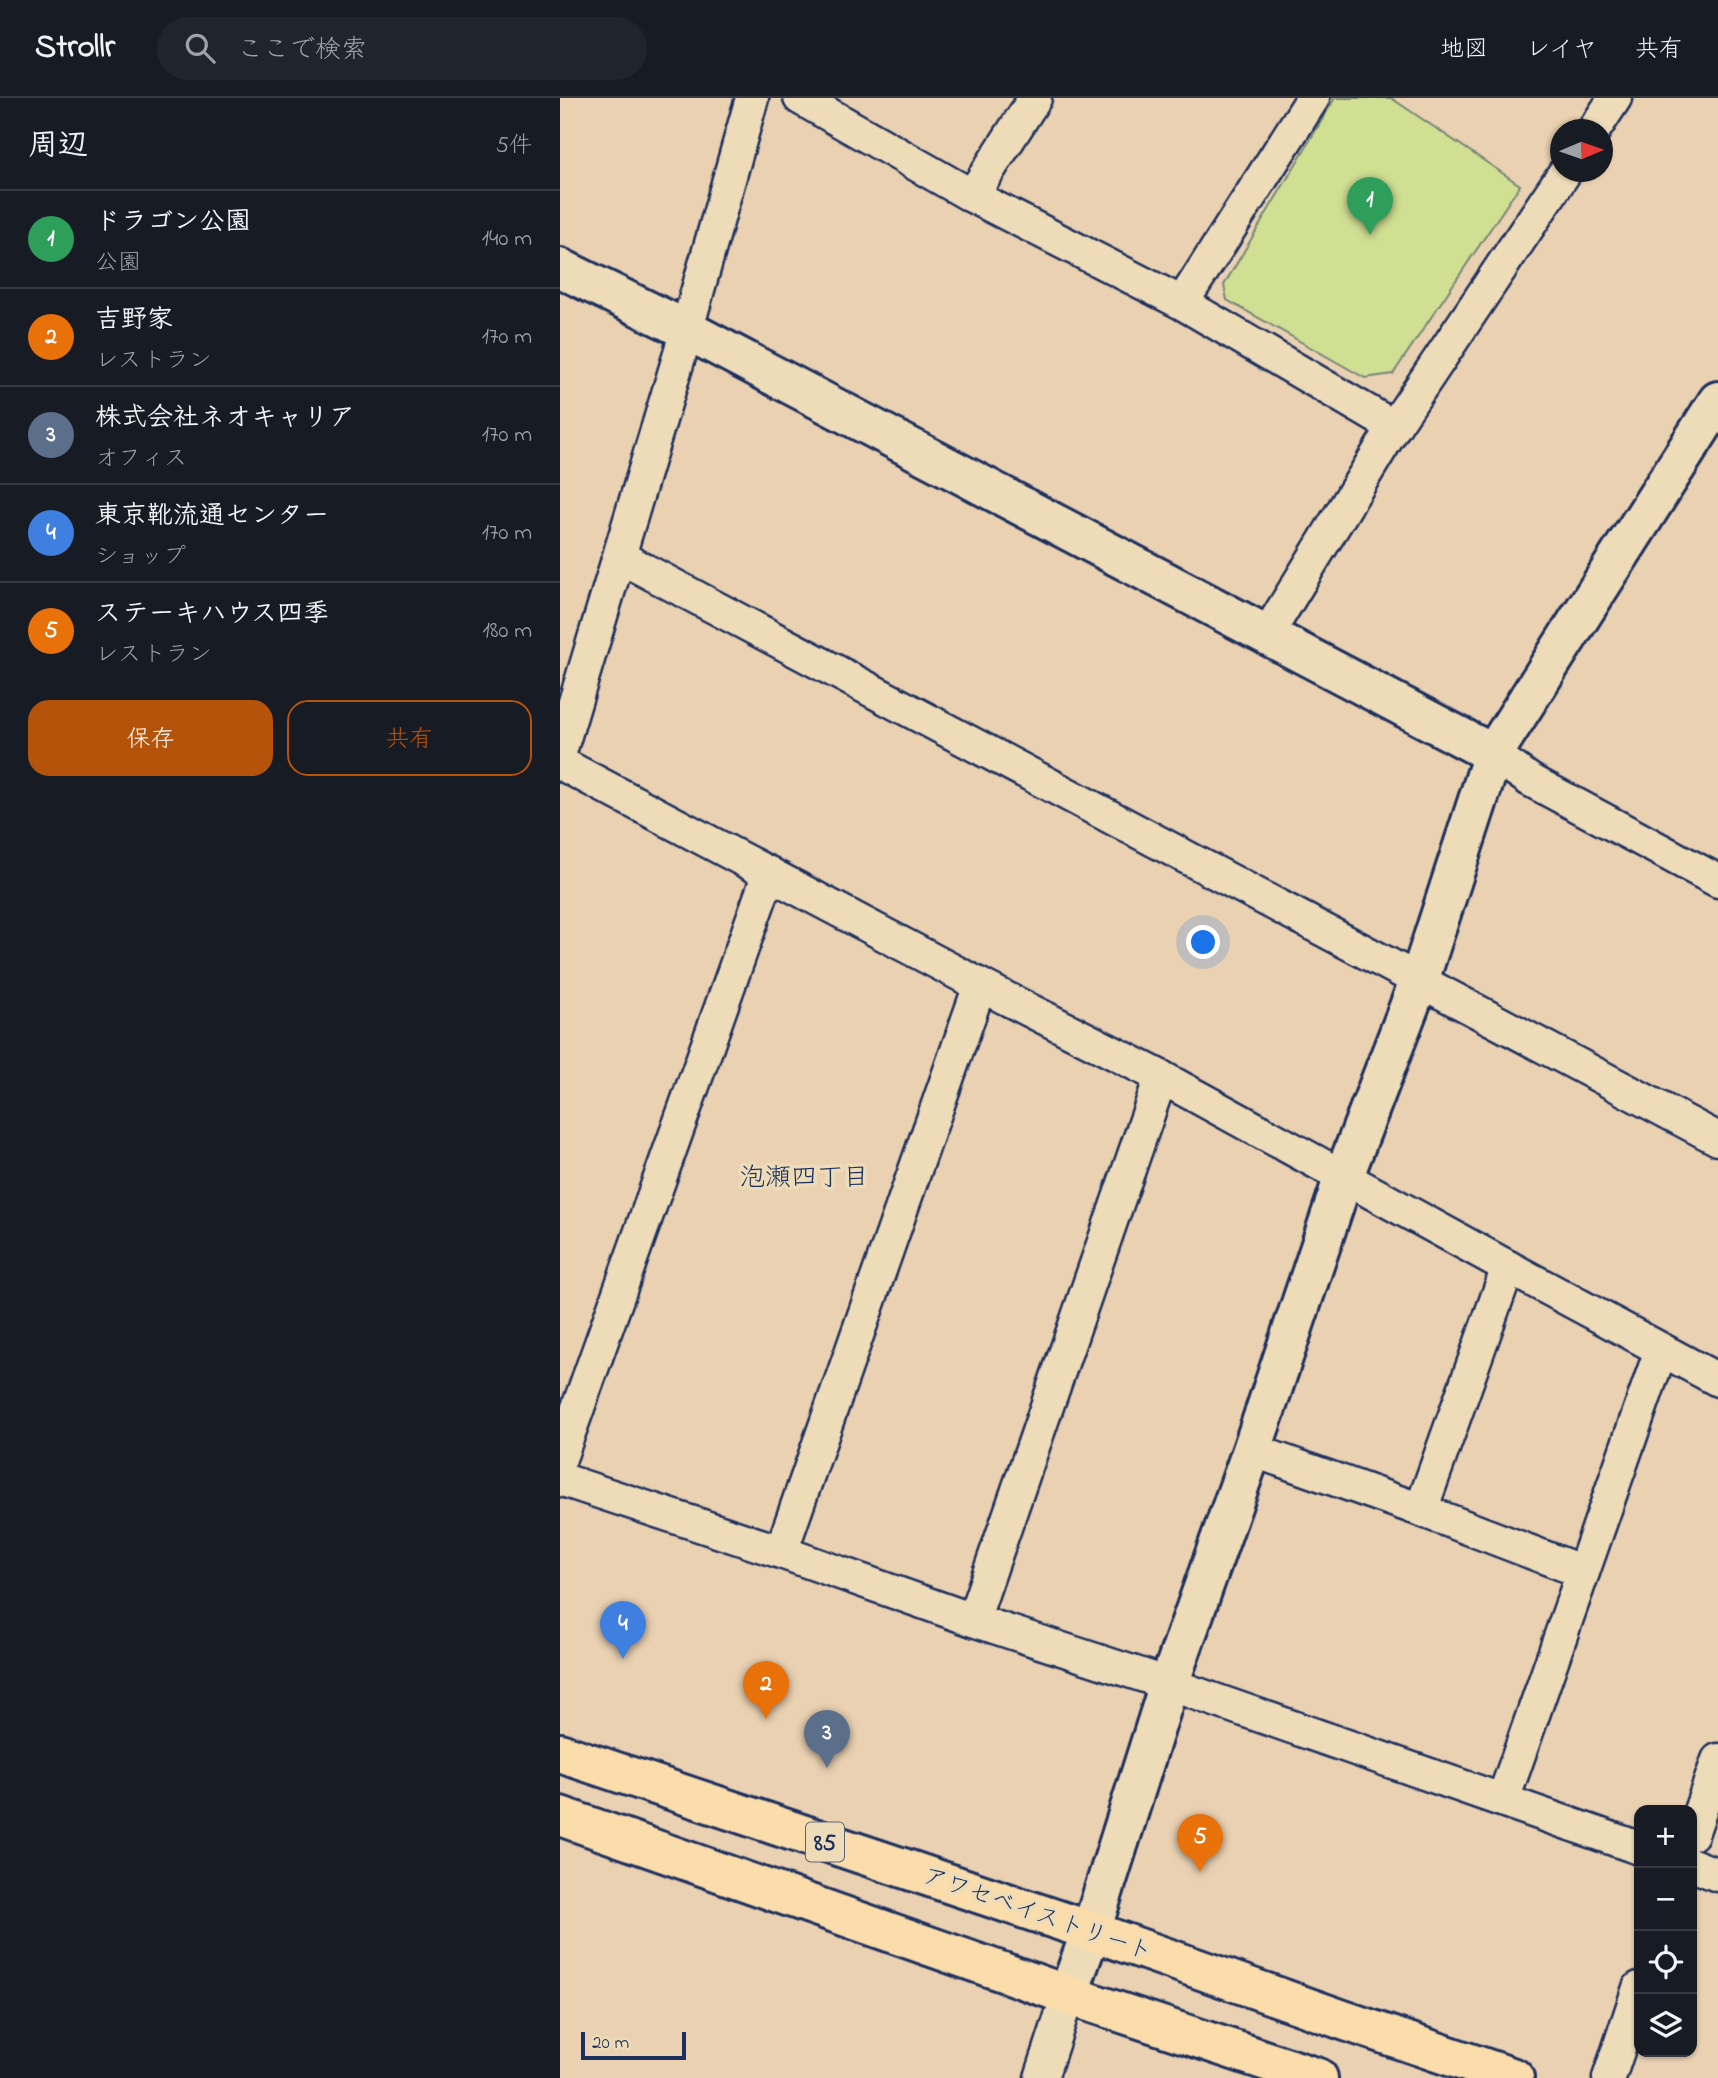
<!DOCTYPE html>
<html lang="ja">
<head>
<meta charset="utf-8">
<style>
  :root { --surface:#171b24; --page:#20242c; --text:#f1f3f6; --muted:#9ea1a6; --line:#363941; --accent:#b45309 }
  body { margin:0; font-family:"Indie Flower","Klee One",sans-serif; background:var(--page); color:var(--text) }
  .controls { position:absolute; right:21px; bottom:21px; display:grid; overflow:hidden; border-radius:14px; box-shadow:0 2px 5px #0004 }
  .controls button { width:63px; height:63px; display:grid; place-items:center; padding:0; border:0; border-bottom:2px solid var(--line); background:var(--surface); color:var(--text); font:35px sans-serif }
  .compass { position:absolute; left:990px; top:21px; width:63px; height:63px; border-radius:50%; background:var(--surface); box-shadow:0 2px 5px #0004; rotate:88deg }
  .scale { position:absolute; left:21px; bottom:18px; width:105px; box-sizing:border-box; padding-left:7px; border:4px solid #1b2f5e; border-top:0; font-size:19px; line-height:24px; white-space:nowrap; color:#1b2f5e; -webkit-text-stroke:5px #eedcb9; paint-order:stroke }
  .you { position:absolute; left:644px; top:845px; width:24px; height:24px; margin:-18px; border:5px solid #fff; border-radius:50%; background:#1a73e8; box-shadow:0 0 0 10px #1a73e833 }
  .badge { display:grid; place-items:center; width:46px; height:46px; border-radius:50%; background:var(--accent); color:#fff; font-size:23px; font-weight:700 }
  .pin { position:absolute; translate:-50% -58px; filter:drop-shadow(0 2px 4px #0008) }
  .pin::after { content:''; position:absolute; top:37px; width:24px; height:21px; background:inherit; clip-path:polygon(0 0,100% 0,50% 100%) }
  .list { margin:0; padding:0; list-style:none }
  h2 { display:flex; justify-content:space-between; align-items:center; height:91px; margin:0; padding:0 28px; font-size:30px }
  h2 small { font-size:23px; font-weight:400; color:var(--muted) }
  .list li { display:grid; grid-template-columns:46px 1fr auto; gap:21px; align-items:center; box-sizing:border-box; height:98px; padding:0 28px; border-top:2px solid var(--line) }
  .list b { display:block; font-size:26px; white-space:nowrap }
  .list p { margin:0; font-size:23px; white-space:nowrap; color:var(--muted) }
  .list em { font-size:23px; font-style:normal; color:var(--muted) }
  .actions { display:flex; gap:14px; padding:21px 28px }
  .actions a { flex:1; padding:16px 0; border:2px solid var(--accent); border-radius:21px; text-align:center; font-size:24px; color:var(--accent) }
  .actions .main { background:var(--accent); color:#fff }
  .icon { flex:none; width:38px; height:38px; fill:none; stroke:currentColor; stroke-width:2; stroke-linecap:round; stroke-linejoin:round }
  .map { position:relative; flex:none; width:1158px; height:1980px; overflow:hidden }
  header { display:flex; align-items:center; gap:42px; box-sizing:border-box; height:98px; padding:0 35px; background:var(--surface); border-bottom:2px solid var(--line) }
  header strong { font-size:33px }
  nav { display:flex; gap:38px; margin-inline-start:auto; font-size:24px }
  .search { width:490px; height:63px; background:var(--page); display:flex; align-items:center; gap:18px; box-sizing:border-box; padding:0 24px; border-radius:38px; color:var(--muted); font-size:26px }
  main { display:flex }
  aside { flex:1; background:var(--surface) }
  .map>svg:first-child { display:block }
  .green { fill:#d1df93; stroke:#768778; stroke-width:2 }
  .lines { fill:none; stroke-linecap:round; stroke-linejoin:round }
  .minor-casing { stroke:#1b2f5e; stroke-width:37 }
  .tertiary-casing { stroke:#1b2f5e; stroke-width:44 }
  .primary-casing { stroke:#1b2f5e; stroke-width:44 }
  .minor { stroke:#eedcb9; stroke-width:32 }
  .tertiary { stroke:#eedcb9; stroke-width:38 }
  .primary { stroke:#faddab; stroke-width:38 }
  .labels { text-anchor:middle; stroke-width:7; stroke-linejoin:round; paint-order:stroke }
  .shield { fill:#eedcb9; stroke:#5a6379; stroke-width:2 }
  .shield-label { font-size:23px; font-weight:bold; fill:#1b2f5e }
  .street-label { font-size:24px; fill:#1b2f5e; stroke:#eedcb9 }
  .neighbourhood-label { font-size:26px; fill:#1b2f5e; stroke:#eedcb9 }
</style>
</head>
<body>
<header>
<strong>Strollr</strong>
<div class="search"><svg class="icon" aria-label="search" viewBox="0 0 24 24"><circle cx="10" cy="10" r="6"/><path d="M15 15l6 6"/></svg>ここで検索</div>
<nav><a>地図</a><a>レイヤ</a><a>共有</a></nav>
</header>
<main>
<aside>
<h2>周辺<small>5件</small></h2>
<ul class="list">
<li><span class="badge" style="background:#2e9e5b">1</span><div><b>ドラゴン公園</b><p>公園</p></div><em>140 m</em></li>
<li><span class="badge" style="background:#e8710a">2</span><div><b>吉野家</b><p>レストラン</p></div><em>170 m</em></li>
<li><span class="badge" style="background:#5c6f8a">3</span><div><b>株式会社ネオキャリア</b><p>オフィス</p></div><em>170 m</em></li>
<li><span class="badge" style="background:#3f7fe0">4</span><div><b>東京靴流通センター</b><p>ショップ</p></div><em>170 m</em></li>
<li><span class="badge" style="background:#e8710a">5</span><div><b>ステーキハウス四季</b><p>レストラン</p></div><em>180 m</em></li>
</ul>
<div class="actions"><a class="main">保存</a><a>共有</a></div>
</aside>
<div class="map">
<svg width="1158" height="1980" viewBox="0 0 1158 1980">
  <rect width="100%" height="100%" fill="#ead1b2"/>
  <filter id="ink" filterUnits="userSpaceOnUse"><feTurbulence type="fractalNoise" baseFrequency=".0143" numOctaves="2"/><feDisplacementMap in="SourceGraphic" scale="14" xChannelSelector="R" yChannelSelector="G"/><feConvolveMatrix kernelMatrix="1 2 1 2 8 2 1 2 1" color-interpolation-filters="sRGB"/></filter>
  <g filter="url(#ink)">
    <path class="green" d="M775,0H831L960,87L833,276L805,280L667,202L664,187Z"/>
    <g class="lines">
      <g class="minor-casing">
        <g id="minor">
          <path d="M240,0L412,98L622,205L834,329"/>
          <path d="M1034,32L1055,0"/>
          <path d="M412,98L475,0"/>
          <path d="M622,205L753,0"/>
          <path d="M60,459L1158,1041"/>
          <path d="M707,537L834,329L1005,74"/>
          <path d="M0,654L119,259L192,0"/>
          <path d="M933,656L970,682L1158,783"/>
          <path d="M0,665L420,887L601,979L948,1169L1158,1282"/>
          <path d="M692,1352L861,1412L1023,1474"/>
          <path d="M0,1360L209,775"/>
          <path d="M0,1381L221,1454L413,1522L609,1586L1079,1750"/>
          <path d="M861,1412L948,1169"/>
          <path d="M221,1454L420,887"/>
          <path d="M413,1522L601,979"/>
          <path d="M943,1702L1101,1252"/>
          <path d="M1132,1736L1158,1662"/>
          <path d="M1132,1767L1158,1777"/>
          <path d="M481,1980L508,1897"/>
          <path d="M1049,1980L1079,1890"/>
        </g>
      </g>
      <g class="tertiary-casing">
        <g id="tertiary">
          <path d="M0,170L127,232L933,656"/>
          <path d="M508,1897L531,1833L609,1586L692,1352L784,1078L859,883L933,656L1158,303"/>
        </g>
      </g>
      <g class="primary-casing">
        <g id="primary">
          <path d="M0,1655L531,1833L783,1922L954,1980"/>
          <path d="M0,1718L508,1897L758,1980"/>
        </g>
      </g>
      <use href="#minor" class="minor"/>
      <use href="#tertiary" class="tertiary"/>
      <use href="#primary" class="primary"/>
    </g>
  </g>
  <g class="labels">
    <rect class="shield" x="246" y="1724.5" width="38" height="39" rx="5"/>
    <g class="shield-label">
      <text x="265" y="1752">85</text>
    </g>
    <g class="street-label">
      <text transform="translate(478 1815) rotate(19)" y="8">アワセベイストリート</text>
    </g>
    <g class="neighbourhood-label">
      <text x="244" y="1087">泡瀬四丁目</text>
    </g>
  </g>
</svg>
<div class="controls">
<button>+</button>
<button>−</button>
<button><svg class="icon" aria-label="locate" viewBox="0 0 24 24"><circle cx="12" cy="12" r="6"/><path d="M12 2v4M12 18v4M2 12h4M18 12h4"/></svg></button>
<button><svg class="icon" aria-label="layers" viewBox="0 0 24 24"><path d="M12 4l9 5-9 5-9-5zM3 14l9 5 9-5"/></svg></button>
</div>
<svg class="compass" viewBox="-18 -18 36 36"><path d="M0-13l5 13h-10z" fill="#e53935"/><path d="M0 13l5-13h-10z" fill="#9ea1a6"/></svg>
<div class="scale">20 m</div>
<div class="you"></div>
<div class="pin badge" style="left:810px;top:137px;background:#2e9e5b">1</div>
<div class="pin badge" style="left:206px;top:1621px;background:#e8710a">2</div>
<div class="pin badge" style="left:267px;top:1670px;background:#5c6f8a">3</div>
<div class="pin badge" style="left:63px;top:1561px;background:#3f7fe0">4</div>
<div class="pin badge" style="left:640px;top:1774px;background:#e8710a">5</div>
</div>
</main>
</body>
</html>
